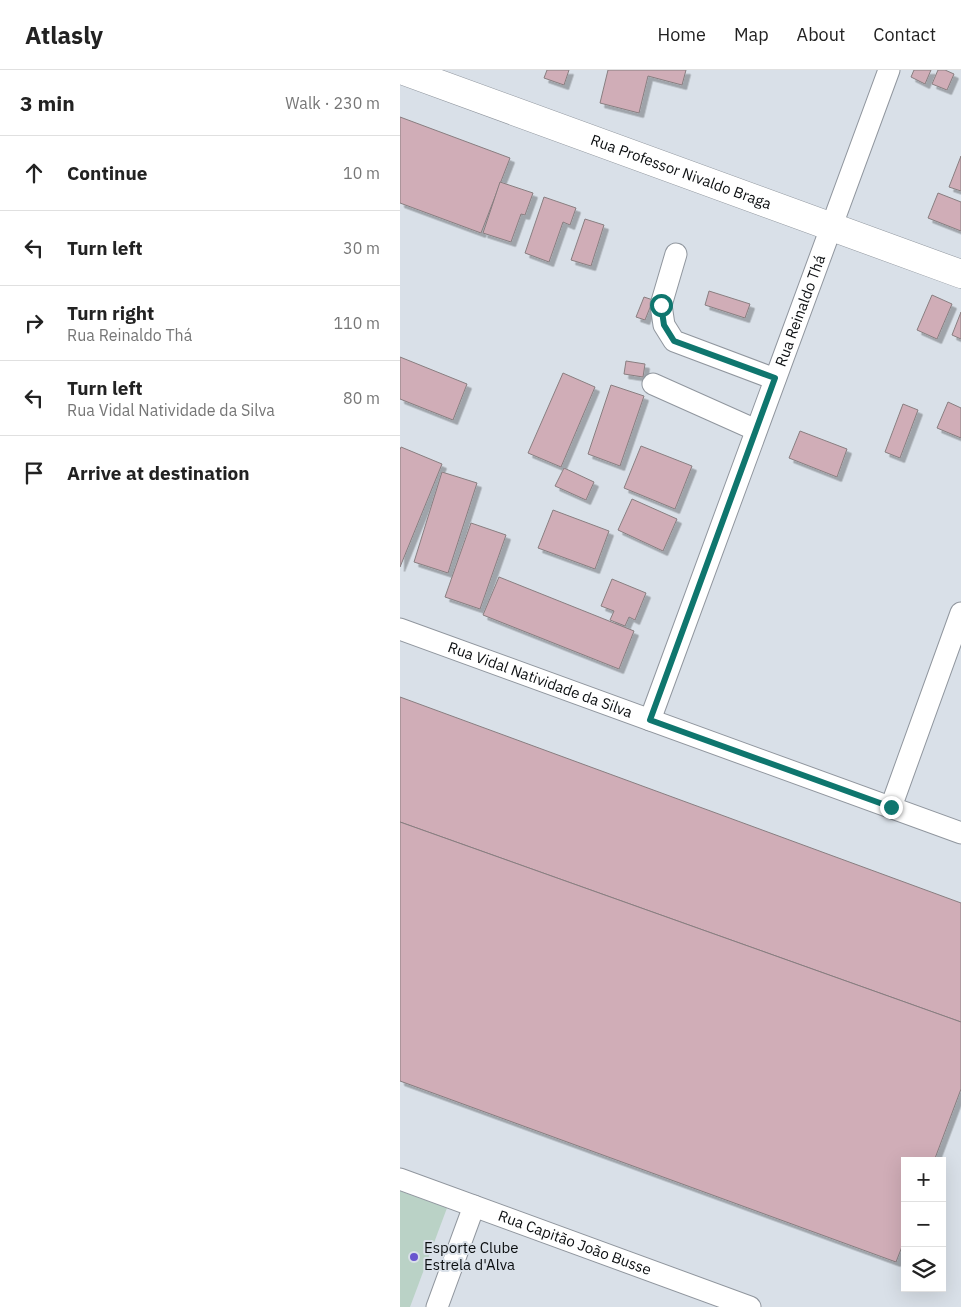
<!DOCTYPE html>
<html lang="en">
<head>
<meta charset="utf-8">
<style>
  :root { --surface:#fff; --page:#f6f6f6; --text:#222; --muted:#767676; --line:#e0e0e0 }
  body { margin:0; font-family:"IBM Plex Sans",sans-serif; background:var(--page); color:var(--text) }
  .controls { position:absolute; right:15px; bottom:15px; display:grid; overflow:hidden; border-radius:0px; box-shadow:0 5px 20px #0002 }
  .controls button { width:45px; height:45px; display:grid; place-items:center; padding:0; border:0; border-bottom:1px solid var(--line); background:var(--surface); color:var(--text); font:25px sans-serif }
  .stop { position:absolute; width:15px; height:15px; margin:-11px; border:4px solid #0f766e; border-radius:50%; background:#fff }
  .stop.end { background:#0f766e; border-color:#fff; box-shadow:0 1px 5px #0008 }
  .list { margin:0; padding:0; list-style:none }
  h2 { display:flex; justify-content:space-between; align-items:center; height:65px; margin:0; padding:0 20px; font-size:21px }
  h2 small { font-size:16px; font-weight:400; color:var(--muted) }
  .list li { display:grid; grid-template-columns:32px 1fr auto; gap:15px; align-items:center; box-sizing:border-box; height:75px; padding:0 20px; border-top:1px solid var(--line) }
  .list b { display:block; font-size:19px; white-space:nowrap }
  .list p { margin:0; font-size:16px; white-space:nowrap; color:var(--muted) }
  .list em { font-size:16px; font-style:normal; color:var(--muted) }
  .icon { flex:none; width:28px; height:28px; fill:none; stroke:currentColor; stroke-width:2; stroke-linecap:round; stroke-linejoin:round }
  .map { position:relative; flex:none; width:561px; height:1237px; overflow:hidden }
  header { display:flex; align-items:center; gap:30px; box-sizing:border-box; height:70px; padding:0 25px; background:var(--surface); border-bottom:1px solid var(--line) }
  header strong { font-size:24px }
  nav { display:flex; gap:28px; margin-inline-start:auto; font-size:18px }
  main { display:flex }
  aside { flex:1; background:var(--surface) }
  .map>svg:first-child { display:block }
  .green { fill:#bad2c6 }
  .building { fill:#d0adb7; stroke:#887e80; filter:url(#shadow) }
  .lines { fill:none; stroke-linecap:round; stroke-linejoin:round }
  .minor-casing { stroke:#90969e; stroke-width:23 }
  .major-casing { stroke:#90969e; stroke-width:29 }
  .minor { stroke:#fff; stroke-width:21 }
  .major { stroke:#fff; stroke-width:28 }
  .route { stroke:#0f766e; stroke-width:6 }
  .poi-dot { fill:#6956cf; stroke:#d9e0e8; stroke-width:2 }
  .labels { text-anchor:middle; stroke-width:4; stroke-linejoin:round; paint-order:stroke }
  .street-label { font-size:15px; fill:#0b0e10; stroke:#d9e0e8 }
  .poi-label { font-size:15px; fill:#0b0e10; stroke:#d9e0e8; text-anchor:start }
</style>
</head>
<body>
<header>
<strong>Atlasly</strong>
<nav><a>Home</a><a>Map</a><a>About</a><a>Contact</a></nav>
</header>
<main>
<aside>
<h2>3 min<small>Walk · 230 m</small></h2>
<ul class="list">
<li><svg class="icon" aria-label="ahead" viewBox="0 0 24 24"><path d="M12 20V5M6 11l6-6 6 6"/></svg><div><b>Continue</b></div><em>10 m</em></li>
<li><svg class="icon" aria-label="left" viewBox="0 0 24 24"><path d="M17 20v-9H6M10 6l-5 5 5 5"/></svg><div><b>Turn left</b></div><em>30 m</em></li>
<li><svg class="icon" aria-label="right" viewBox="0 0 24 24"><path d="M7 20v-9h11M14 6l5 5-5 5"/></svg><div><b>Turn right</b><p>Rua Reinaldo Thá</p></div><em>110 m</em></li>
<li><svg class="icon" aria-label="left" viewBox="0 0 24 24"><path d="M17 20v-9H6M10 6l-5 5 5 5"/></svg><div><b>Turn left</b><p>Rua Vidal Natividade da Silva</p></div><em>80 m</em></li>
<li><svg class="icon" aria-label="arrive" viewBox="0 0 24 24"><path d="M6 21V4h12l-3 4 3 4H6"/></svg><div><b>Arrive at destination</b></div></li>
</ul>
</aside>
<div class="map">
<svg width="561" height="1237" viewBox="0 0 561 1237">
  <defs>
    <filter id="shadow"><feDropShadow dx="4.5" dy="4.5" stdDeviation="0" flood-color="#0004"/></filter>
  </defs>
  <rect width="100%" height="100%" fill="#d9e0e8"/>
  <path class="green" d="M0,1121L47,1138L10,1237H0Z"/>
  <g class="building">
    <path d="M147,0H169L164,15L144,8Z"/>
    <path d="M208,0H286L282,15L248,6L239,43L200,33Z"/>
    <path d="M514,0H531L525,14L511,7Z"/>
    <path d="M538,0H545L554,4L547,20L532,14Z"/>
    <path d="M0,47L110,88L81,163L0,133Z"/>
    <path d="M561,86V121L549,117Z"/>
    <path d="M100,112L133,123L125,145L121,144L111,172L83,163Z"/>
    <path d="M538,123L561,132V161L528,148Z"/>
    <path d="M144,127L176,138L170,155L163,152L149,192L125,183Z"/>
    <path d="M185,149L204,155L191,196L171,190Z"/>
    <path d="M309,221L350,234L345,248L305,235Z"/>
    <path d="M532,225L552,234L537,269L517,260Z"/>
    <path d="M244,227L253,230L245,250L236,247Z"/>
    <path d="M561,242V269L552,265Z"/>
    <path d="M0,287L67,314L53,350L0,329Z"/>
    <path d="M226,291L245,294L243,307L224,304Z"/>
    <path d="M163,303L195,317L161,397L128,383Z"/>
    <path d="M211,315L244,326L220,396L188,384Z"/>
    <path d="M548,332L561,338V368L537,358Z"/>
    <path d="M503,334L518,340L500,388L485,382Z"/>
    <path d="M400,361L447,379L437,407L389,388Z"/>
    <path d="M241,376L292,396L275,439L224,418Z"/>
    <path d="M1,377L42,394L0,497V380Z"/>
    <path d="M164,398L194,412L186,430L155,416Z"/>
    <path d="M42,402L77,413L48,503L14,492Z"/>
    <path d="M232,429L277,449L263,481L218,460Z"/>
    <path d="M153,440L209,461L195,499L138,478Z"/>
    <path d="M71,453L106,465L80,539L45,527Z"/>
    <path d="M99,507L234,561L219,599L83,545Z"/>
    <path d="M212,509L246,523L235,550L229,547L225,556L210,550L214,541L201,536Z"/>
    <path d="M0,627L561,833V952L0,752Z"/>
    <path d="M0,752L561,952V1019L534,1091H505V1169L496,1192L0,1011Z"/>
  </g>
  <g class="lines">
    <g class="minor-casing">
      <g id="minor">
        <path d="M276,184L261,235L264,255L274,271L375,309"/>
        <path d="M253,314L356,360"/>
        <path id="s1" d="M0,559L561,763"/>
        <path id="s2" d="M250,650L489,0"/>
        <path d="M491,737L561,543"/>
        <path id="s3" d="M0,1109L350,1237"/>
        <path d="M37,1237L74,1136"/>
      </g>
    </g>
    <g class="major-casing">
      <g id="major">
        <path id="s4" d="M1,0L561,204"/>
      </g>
    </g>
    <use href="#minor" class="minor"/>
    <use href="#major" class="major"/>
  </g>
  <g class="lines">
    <path class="route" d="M261,235L264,255L274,271L375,308L250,650L491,737"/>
  </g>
  <circle class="poi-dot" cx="14" cy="1187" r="5"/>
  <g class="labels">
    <g class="street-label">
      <text dy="5" stroke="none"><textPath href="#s4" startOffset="298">Rua Professor Nivaldo Braga</textPath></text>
      <text dy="5" stroke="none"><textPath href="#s2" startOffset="436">Rua Reinaldo Thá</textPath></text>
      <text dy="5" stroke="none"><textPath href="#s1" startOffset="149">Rua Vidal Natividade da Silva</textPath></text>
      <text dy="5" stroke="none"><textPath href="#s3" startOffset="186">Rua Capitão João Busse</textPath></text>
    </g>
    <g class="poi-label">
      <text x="24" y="1183">Esporte Clube<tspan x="24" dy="17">Estrela d'Alva</tspan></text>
    </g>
  </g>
</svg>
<div class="controls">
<button>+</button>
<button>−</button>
<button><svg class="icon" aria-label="layers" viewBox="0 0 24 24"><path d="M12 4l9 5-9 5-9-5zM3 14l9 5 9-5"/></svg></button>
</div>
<div class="stop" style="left:261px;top:235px"></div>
<div class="stop end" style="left:491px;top:737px"></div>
</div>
</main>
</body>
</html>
